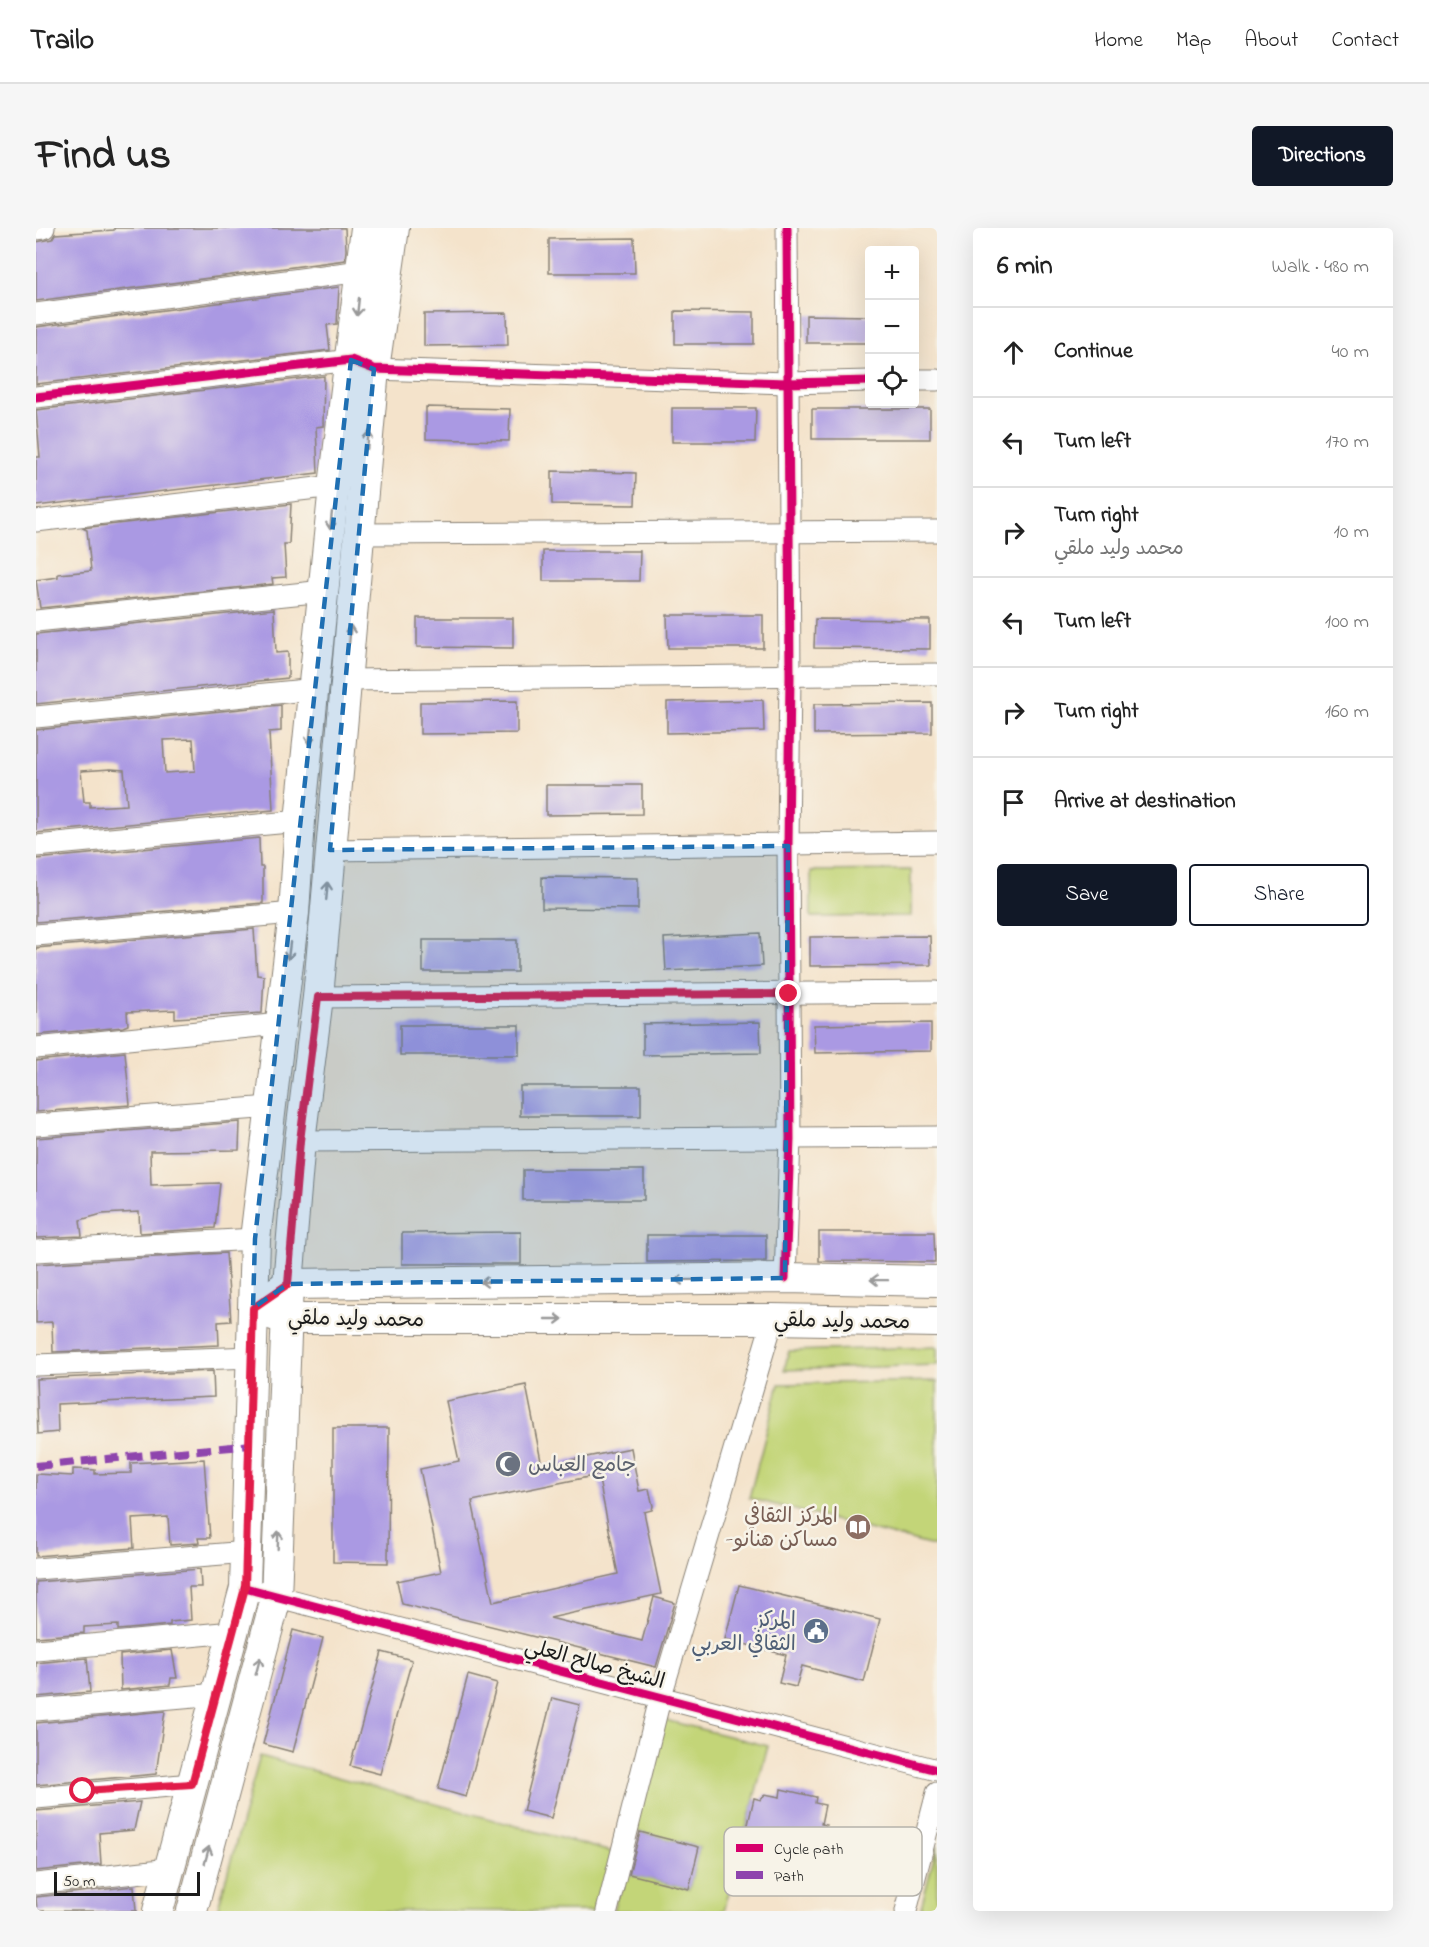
<!DOCTYPE html>
<html lang="en">
<head>
<meta charset="utf-8">
<style>
  :root { --surface:#fff; --page:#f6f6f6; --text:#222; --muted:#767676; --line:#e0e0e0; --accent:#111827 }
  body { margin:0; font-family:"Indie Flower","Playpen Sans Arabic",sans-serif; background:var(--page); color:var(--text) }
  .controls { position:absolute; right:18px; top:18px; display:grid; overflow:hidden; border-radius:6px; box-shadow:0 6px 24px #0002 }
  .controls button { width:54px; height:54px; display:grid; place-items:center; padding:0; border:0; border-bottom:2px solid var(--line); background:var(--surface); color:var(--text); font:30px sans-serif }
  .scale { position:absolute; left:18px; bottom:15px; width:146px; box-sizing:border-box; padding-left:6px; border:3px solid #1c1c1c; border-top:0; font-size:16px; line-height:21px; white-space:nowrap; color:#1c1c1c; -webkit-text-stroke:4px #f7f3e8; paint-order:stroke }
  .stop { position:absolute; width:18px; height:18px; margin:-14px; border:4px solid #e11d48; border-radius:50%; background:#fff }
  .stop.end { background:#e11d48; border-color:#fff; box-shadow:0 2px 6px #0008 }
  .list { margin:0; padding:0; list-style:none }
  h2 { display:flex; justify-content:space-between; align-items:center; height:78px; margin:0; padding:0 24px; font-size:26px }
  h2 small { font-size:20px; font-weight:400; color:var(--muted) }
  .list li { display:grid; grid-template-columns:39px 1fr auto; gap:18px; align-items:center; box-sizing:border-box; height:90px; padding:0 24px; border-top:2px solid var(--line) }
  .list b { display:block; font-size:22px; white-space:nowrap }
  .list p { margin:0; font-size:20px; white-space:nowrap; color:var(--muted) }
  .list em { font-size:20px; font-style:normal; color:var(--muted) }
  .actions { display:flex; gap:12px; padding:18px 24px }
  .actions a { flex:1; padding:14px 0; border:2px solid var(--accent); border-radius:6px; text-align:center; font-size:21px; color:var(--accent) }
  .actions .main { background:var(--accent); color:#fff }
  .icon { flex:none; width:33px; height:33px; fill:none; stroke:currentColor; stroke-width:2; stroke-linecap:round; stroke-linejoin:round }
  .map { position:relative; flex:none; width:901px; height:1683px; overflow:hidden; border-radius:6px }
  header { display:flex; align-items:center; gap:36px; box-sizing:border-box; height:84px; padding:0 30px; background:var(--surface); border-bottom:2px solid var(--line) }
  header strong { font-size:28px }
  nav { display:flex; gap:33px; margin-inline-start:auto; font-size:21px }
  .intro { display:flex; align-items:center; justify-content:space-between; box-sizing:border-box; height:144px; padding:0 36px }
  h1 { margin:0; font-size:42px }
  .button { padding:15px 27px; border-radius:6px; background:var(--accent); color:#fff; font-size:21px; font-weight:700 }
  main { display:flex; gap:36px; padding:0 36px }
  aside { flex:1; background:var(--surface); border-radius:6px; box-shadow:0 6px 24px #0002 }
  .map>svg:first-child { display:block }
  .green { fill:#c3d578; stroke:#70784a; stroke-width:1.5 }
  .building { fill:#aa99e3; fill-rule:evenodd }
  .lines { fill:none; stroke-linecap:round; stroke-linejoin:round }
  .street-casing { stroke:#888074; stroke-width:23 }
  .secondary-casing { stroke:#888074; stroke-width:32 }
  .street { stroke:#fff; stroke-width:21 }
  .secondary { stroke:#fff; stroke-width:30 }
  .quiet { stroke:#8e44ad; stroke-width:8; stroke-dasharray:15 8; stroke-linecap:butt }
  .cycleway-casing { stroke:#f7f3e8; stroke-width:13 }
  .cycleway { stroke:#d6006c; stroke-width:9 }
  .oneway { stroke:#999 }
  .route { stroke:#e11d48; stroke-width:8 }
  .marked { fill:#1f6fb2; fill-opacity:0.2; stroke:#1f6fb2; stroke-width:4.5; stroke-dasharray:12 8; stroke-linejoin:round }
  .labels { text-anchor:middle; stroke-width:5; stroke-linejoin:round; paint-order:stroke }
  .street-label { font-size:21px; fill:#1c1c1c; stroke:#f7f3e8 }
  .worship-label { font-size:21px; fill:#5b616d; stroke:#f7f3e8; text-anchor:start }
  .education-label { font-size:21px; fill:#785e54; stroke:#f7f3e8; text-anchor:end }
  .service-label { font-size:21px; fill:#4e5e75; stroke:#f7f3e8; text-anchor:end }
  .key { fill:#f7f3e8; stroke:#b5b2ab; stroke-width:1.5 }
  .key-label { font-size:16px; fill:#1c1c1c }
</style>
</head>
<body>
<header>
<strong>Trailo</strong>
<nav><a>Home</a><a>Map</a><a>About</a><a>Contact</a></nav>
</header>
<div class="intro"><h1>Find us</h1><a class="button">Directions</a></div>
<main>
<div class="map">
<svg width="901" height="1683" viewBox="0 0 901 1683">
  <rect width="100%" height="100%" fill="#f7f3e8"/>
  <filter id="ink" filterUnits="userSpaceOnUse"><feTurbulence type="fractalNoise" baseFrequency=".0167" numOctaves="2"/><feDisplacementMap in="SourceGraphic" scale="12" xChannelSelector="R" yChannelSelector="G"/><feConvolveMatrix kernelMatrix="1 2 1 2 8 2 1 2 1" color-interpolation-filters="sRGB"/></filter>
  <filter id="wash" filterUnits="userSpaceOnUse"><feTurbulence type="fractalNoise" baseFrequency=".008" numOctaves="4" result="noise"/><feDisplacementMap in="SourceGraphic" scale="24" xChannelSelector="R" yChannelSelector="G"/><feGaussianBlur stdDeviation="1.35" result="paint"/><feColorMatrix in="noise" values="0 0 0 0 0 0 0 0 0 0 0 0 0 0 0 0 0 1.4 0 .05"/><feComposite in="paint" operator="in"/></filter>
  <g filter="url(#wash)">
    <rect width="100%" height="100%" fill="#f4e3cb"/>
    <g class="green">
      <path d="M875,642V688L775,689V643Z"/>
      <path d="M901,1119V1137L748,1142L753,1123Z"/>
      <path d="M901,1153V1319L713,1270L743,1156Z"/>
      <path d="M625,1491L732,1518L688,1683H577L587,1644L653,1661L663,1619L596,1602Z"/>
      <path d="M224,1528L579,1625L563,1683H181Z"/>
      <path d="M901,1618V1683H884Z"/>
    </g>
    <g id="blocks">
      <g class="building">
        <path d="M78,0H309L310,22L309,32L0,73V14L16,11L19,6L78,2Z"/>
        <path d="M598,10L599,45H513V11Z"/>
        <path d="M303,59L301,96L291,97L294,122L0,156V99Z"/>
        <path d="M639,83L718,84V116H639Z"/>
        <path d="M471,85L472,117L388,118V86Z"/>
        <path d="M770,87L834,88V115H770Z"/>
        <path d="M288,148L287,198L280,199L282,245L0,278V229H4L0,182Z"/>
        <path d="M390,179L474,181L473,213L390,211Z"/>
        <path d="M636,180H720L719,214H636Z"/>
        <rect x="776" y="181" width="118" height="30"/>
        <path d="M516,243L600,245L599,277L516,276Z"/>
        <path d="M255,276L253,316H248L250,349L236,350L237,356L4,380L0,352L22,349V346L55,343L51,302L46,300Z"/>
        <path d="M507,323H604L603,353H507Z"/>
        <path d="M238,381L240,425L252,424V450L0,476V406Z"/>
        <path d="M631,387H727V420H632Z"/>
        <path d="M381,390H477V420L381,419Z"/>
        <path d="M779,391L894,392V421L778,420Z"/>
        <path d="M727,472L728,503L631,505V474Z"/>
        <path d="M481,473V505L384,506V474Z"/>
        <path d="M896,475V505L778,506V476Z"/>
        <path d="M245,477V503L233,504L237,582L0,605V502ZM157,511L159,543L129,545L127,512ZM75,541L88,542L91,577L54,579V574H48L45,543Z"/>
        <path d="M510,557H606V586L510,587Z"/>
        <path d="M223,610L224,639H227V675L0,694V631Z"/>
        <path d="M506,649L602,650V681L506,680Z"/>
        <path d="M218,701L221,747L228,748L226,785L139,790V782L91,784L92,797L87,799L0,807V720Z"/>
        <path d="M724,705L726,738L630,743L628,710Z"/>
        <path d="M894,708L895,737L774,738V709Z"/>
        <rect x="387" y="712" width="94" height="32"/>
        <path d="M724,794L725,825L607,827V796Z"/>
        <path d="M895,795V823L779,825L778,797Z"/>
        <rect x="364" y="797" width="119" height="30"/>
        <path d="M89,824L94,877L0,884V833Z"/>
        <rect x="484" y="858" width="121" height="30"/>
        <path d="M204,894L203,922L114,923L115,957L184,955L179,1000L104,1005L103,984L66,986L44,992L46,1008L0,1010V910Z"/>
        <rect x="487" y="942" width="121" height="30"/>
        <path d="M485,1004V1036H366V1005Z"/>
        <path d="M783,1004H898L899,1034L783,1033Z"/>
        <path d="M611,1007H730V1033L611,1034Z"/>
        <path d="M190,1025L195,1093L182,1094L183,1117L17,1124L16,1094L0,1095V1036Z"/>
        <path d="M177,1143L178,1169L21,1176L22,1204L2,1206L0,1151Z"/>
        <path d="M490,1157L506,1238L595,1220L603,1263L613,1261L617,1278L616,1282L608,1284L625,1366L514,1390L606,1413L618,1369L639,1375L620,1439L366,1376L361,1353L405,1344L384,1241L423,1233L410,1173ZM562,1247L582,1346L457,1374L436,1273Z"/>
        <path d="M297,1200H353L352,1335L297,1334Z"/>
        <path d="M168,1231L174,1310H162L163,1315L134,1317L132,1289L96,1291L98,1320L0,1328V1246L37,1248V1241L59,1242V1246L95,1245V1235Z"/>
        <path d="M164,1341L165,1359H153L155,1392L134,1394V1397L82,1402V1397L48,1399V1405L0,1409V1354Z"/>
        <path d="M703,1357L844,1391L828,1454L766,1438L760,1459L743,1455L750,1427L689,1411Z"/>
        <path d="M257,1402L287,1410L257,1524L227,1516Z"/>
        <path d="M136,1422L141,1450H135L134,1457L85,1462L84,1427Z"/>
        <path d="M346,1424L376,1432L344,1546L314,1538Z"/>
        <path d="M51,1430L54,1464L0,1469V1435Z"/>
        <path d="M432,1447L461,1455L430,1569L402,1561Z"/>
        <path d="M516,1470L544,1477L515,1590L487,1583Z"/>
        <path d="M129,1483L120,1546L0,1557V1495Z"/>
        <path d="M745,1561L780,1569L779,1575L789,1577L785,1596L790,1597L781,1636L775,1635L773,1643L760,1641L750,1626L738,1637L715,1633L711,1623L715,1606L710,1605L718,1570L725,1572L729,1566L744,1569Z"/>
        <path d="M104,1574L98,1602L63,1605L65,1636L0,1643V1583Z"/>
        <path d="M604,1604L663,1619L653,1661L593,1646Z"/>
        <path d="M98,1658L100,1683H1L0,1669Z"/>
      </g>
    </g>
  </g>
  <g filter="url(#ink)">
    <use href="#blocks" fill-opacity="0" stroke="#888074" stroke-width="1.5"/>
    <g class="lines">
      <g class="street-casing">
        <g id="street">
          <path d="M0,1L8,0"/>
          <path d="M0,86L325,43"/>
          <path d="M878,152H901"/>
          <path d="M0,169L315,132L338,141L752,155L834,153"/>
          <path d="M0,293L298,258"/>
          <path d="M324,306L901,303"/>
          <path d="M0,393L288,363"/>
          <path d="M310,452L901,446"/>
          <path d="M0,489L280,461"/>
          <path d="M0,618L264,593"/>
          <path d="M294,622L901,614"/>
          <path d="M0,707L258,685"/>
          <path d="M282,769L901,764"/>
          <path d="M0,820L244,796"/>
          <path d="M0,897L235,879"/>
          <path d="M264,913L901,909"/>
          <path d="M0,1023L219,1011"/>
          <path d="M749,1050L754,911L752,618L754,448L751,0"/>
          <path d="M0,1137L217,1129"/>
          <path d="M0,1341L211,1324"/>
          <path d="M209,1360L901,1542"/>
          <path d="M0,1422L197,1404"/>
          <path d="M0,1482L181,1466"/>
          <path d="M0,1570L156,1556"/>
          <path d="M0,1656L134,1641"/>
          <path d="M571,1683L624,1471L737,1091"/>
          <path d="M870,1683L901,1565"/>
        </g>
      </g>
      <g class="secondary-casing">
        <g id="secondary">
          <path d="M236,1067L252,1056L749,1050L901,1053"/>
          <path d="M230,1085L250,1091H737L901,1094"/>
          <path d="M122,1683L209,1360L219,1011L258,685L264,593L298,258L330,0"/>
          <path d="M156,1683L240,1370L252,1056L264,913L282,769L338,141L358,0"/>
        </g>
      </g>
      <use href="#street" class="street"/>
      <use href="#secondary" class="secondary"/>
      <path class="quiet" d="M0,1238L215,1217"/>
      <g class="cycleway-casing">
        <g id="cycleway">
          <path d="M0,169L315,132L338,141L752,155L834,153"/>
          <path d="M749,1050L754,911L752,618L754,448L751,0"/>
          <path d="M209,1360L901,1542"/>
        </g>
      </g>
      <use href="#cycleway" class="cycleway"/>
    </g>
    <defs><path id="oneway-shaft" d="M-6 0H5M1.5-3L5.5 0L1.5 3" fill="none" stroke-width="1.6" stroke-linecap="round" stroke-linejoin="round" transform="scale(1.5)"/></defs>
    <g class="oneway">
      <use href="#oneway-shaft" transform="translate(322 79) rotate(96)"/>
      <use href="#oneway-shaft" transform="translate(332 212) rotate(-85)"/>
      <use href="#oneway-shaft" transform="translate(295 293) rotate(96)"/>
      <use href="#oneway-shaft" transform="translate(314 406) rotate(-85)"/>
      <use href="#oneway-shaft" transform="translate(274 508) rotate(97)"/>
      <use href="#oneway-shaft" transform="translate(291 663) rotate(-85)"/>
      <use href="#oneway-shaft" transform="translate(253 723) rotate(97)"/>
      <use href="#oneway-shaft" transform="translate(648 1052) rotate(179)"/>
      <use href="#oneway-shaft" transform="translate(843 1052) rotate(-179)"/>
      <use href="#oneway-shaft" transform="translate(453 1054) rotate(179)"/>
      <use href="#oneway-shaft" transform="translate(518 1091)"/>
      <use href="#oneway-shaft" transform="translate(242 1312) rotate(-88)"/>
      <use href="#oneway-shaft" transform="translate(222 1438) rotate(-75)"/>
      <use href="#oneway-shaft" transform="translate(171 1627) rotate(-75)"/>
    </g>
  </g>
  <g class="lines" filter="url(#ink)">
    <path class="route" d="M47,1563L156,1556L209,1360L217,1080L252,1056L264,913L282,769L753,766"/>
  </g>
  <path class="marked" d="M315,132L338,141L294,622L752,618L749,1050L252,1056L217,1080L219,1011Z"/>
  <defs>
    <g id="mosque-disc" transform="scale(1.35)"><circle r="9.5" fill="#6b7280" stroke="#f7f3e8"/><path d="M3.5-4.9A6 6 0 1 0 3.5 4.9A5 5 0 1 1 3.5-4.9Z" fill="#fff"/></g>
    <g id="library-disc" transform="scale(1.35)"><circle r="9.5" fill="#8d6e63" stroke="#f7f3e8"/><path d="M-6-4Q-3-5.5-.7-3.5V5Q-3 3-6 4ZM6-4Q3-5.5 .7-3.5V5Q3 3 6 4Z" fill="#fff"/></g>
    <g id="civic-disc" transform="scale(1.35)"><circle r="9.5" fill="#5c6f8a" stroke="#f7f3e8"/><path d="M-.6-6.5H3V-4.5H.6V-3L4-1V1h2V6H-6V1h2V-1L-.6-3ZM-1.2 2.5V6h2.4V2.5Z" fill="#fff"/></g>
  </defs>
  <g fill-rule="evenodd">
    <use href="#mosque-disc" x="472" y="1236"/>
    <use href="#library-disc" x="822" y="1299"/>
    <use href="#civic-disc" x="780" y="1403"/>
  </g>
  <g class="labels">
    <g class="street-label">
      <text transform="translate(320 1090) rotate(1)" y="7">محمد وليد ملقي</text>
      <text transform="translate(806 1092) rotate(1)" y="7">محمد وليد ملقي</text>
      <text transform="translate(559 1435) rotate(15)" y="7">الشيخ صالح العلي</text>
    </g>
    <g class="worship-label">
      <text x="492" y="1243">جامع العباس</text>
    </g>
    <g class="education-label">
      <text x="802" y="1294">المركز الثقافي<tspan x="802" dy="24">-مساكن هنانو</tspan></text>
    </g>
    <g class="service-label">
      <text x="760" y="1398">المركز<tspan x="760" dy="24">الثقافي العربي</tspan></text>
    </g>
  </g>
  <rect x="688" y="1599" width="198" height="69" rx="9" class="key"/>
  <rect x="700" y="1616" width="27" height="8" fill="#d6006c"/>
  <rect x="700" y="1643" width="27" height="8" fill="#8e44ad"/>
  <g class="key-label">
    <text x="738" y="1626">Cycle path</text>
    <text x="738" y="1653">Path</text>
  </g>
</svg>
<div class="controls">
<button>+</button>
<button>−</button>
<button><svg class="icon" aria-label="locate" viewBox="0 0 24 24"><circle cx="12" cy="12" r="6"/><path d="M12 2v4M12 18v4M2 12h4M18 12h4"/></svg></button>
</div>
<div class="scale">50 m</div>
<div class="stop" style="left:47px;top:1563px"></div>
<div class="stop end" style="left:753px;top:766px"></div>
</div>
<aside>
<h2>6 min<small>Walk · 480 m</small></h2>
<ul class="list">
<li><svg class="icon" aria-label="ahead" viewBox="0 0 24 24"><path d="M12 20V5M6 11l6-6 6 6"/></svg><div><b>Continue</b></div><em>40 m</em></li>
<li><svg class="icon" aria-label="left" viewBox="0 0 24 24"><path d="M17 20v-9H6M10 6l-5 5 5 5"/></svg><div><b>Turn left</b></div><em>170 m</em></li>
<li><svg class="icon" aria-label="right" viewBox="0 0 24 24"><path d="M7 20v-9h11M14 6l5 5-5 5"/></svg><div><b>Turn right</b><p>محمد وليد ملقي</p></div><em>10 m</em></li>
<li><svg class="icon" aria-label="left" viewBox="0 0 24 24"><path d="M17 20v-9H6M10 6l-5 5 5 5"/></svg><div><b>Turn left</b></div><em>100 m</em></li>
<li><svg class="icon" aria-label="right" viewBox="0 0 24 24"><path d="M7 20v-9h11M14 6l5 5-5 5"/></svg><div><b>Turn right</b></div><em>160 m</em></li>
<li><svg class="icon" aria-label="arrive" viewBox="0 0 24 24"><path d="M6 21V4h12l-3 4 3 4H6"/></svg><div><b>Arrive at destination</b></div></li>
</ul>
<div class="actions"><a class="main">Save</a><a>Share</a></div>
</aside>
</main>
</body>
</html>
